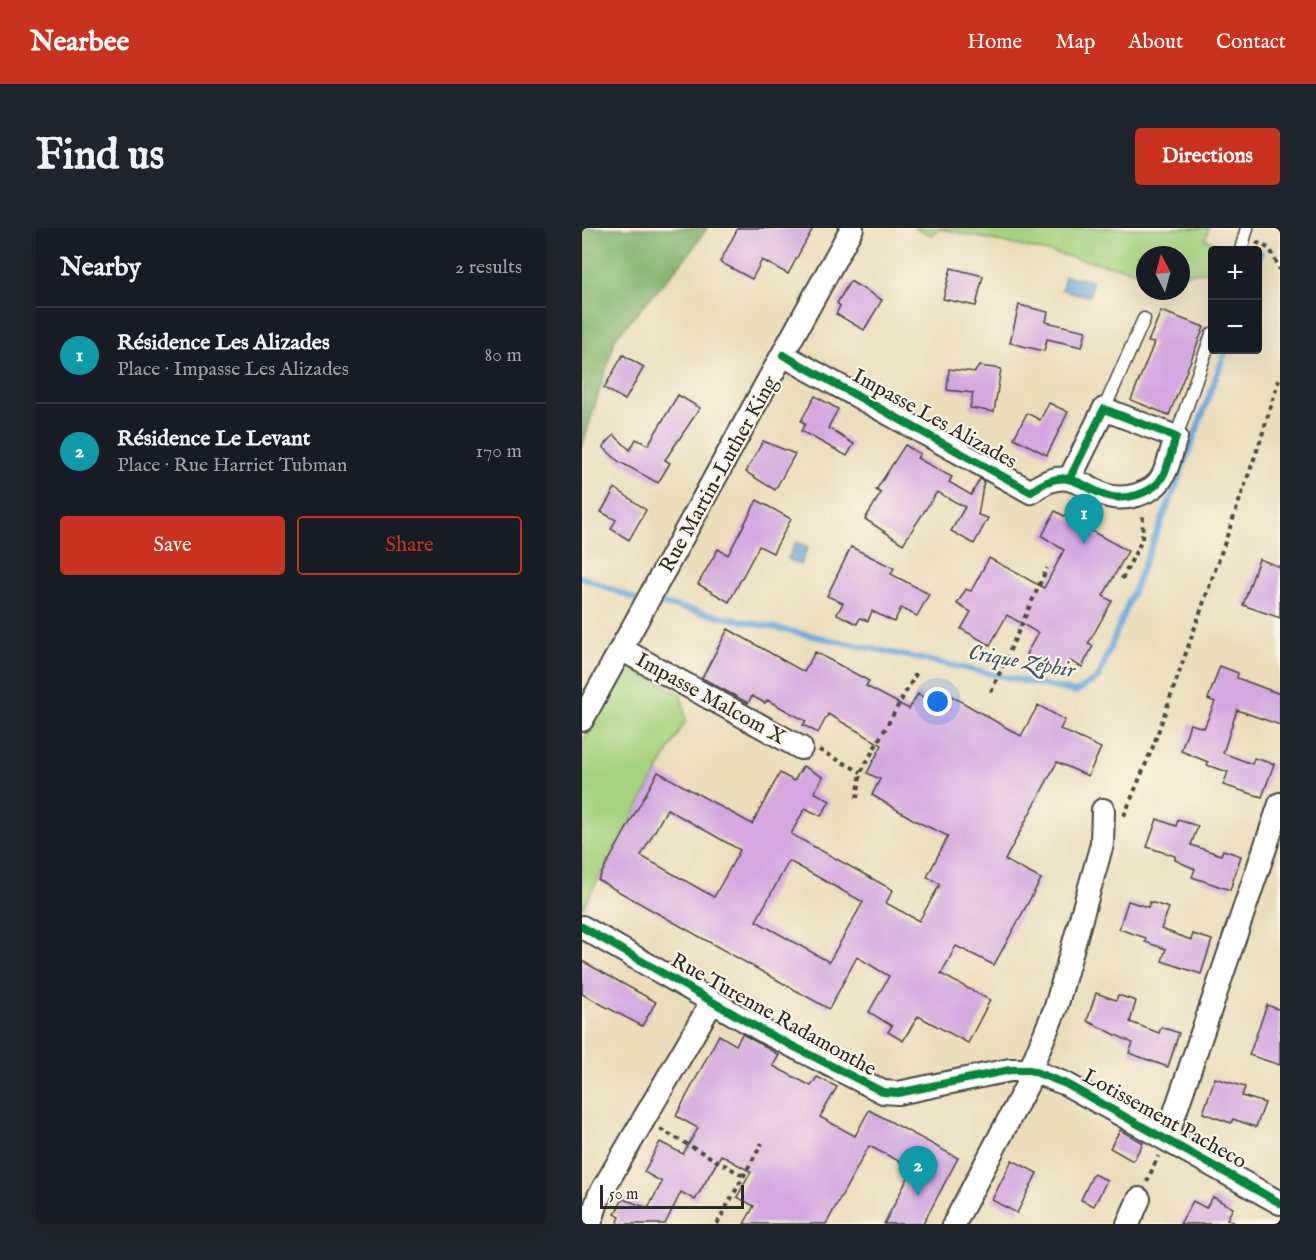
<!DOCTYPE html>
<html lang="en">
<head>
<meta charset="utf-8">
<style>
  :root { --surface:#171b24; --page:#20242c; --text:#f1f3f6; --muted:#9ea1a6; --line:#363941; --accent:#c8321e }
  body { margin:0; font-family:"IM FELL English",serif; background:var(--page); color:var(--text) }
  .controls { position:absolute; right:18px; top:18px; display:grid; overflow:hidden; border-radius:6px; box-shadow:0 6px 24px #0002 }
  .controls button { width:54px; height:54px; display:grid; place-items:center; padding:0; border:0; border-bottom:2px solid var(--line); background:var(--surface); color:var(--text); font:30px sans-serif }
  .compass { position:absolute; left:554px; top:18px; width:54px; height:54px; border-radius:50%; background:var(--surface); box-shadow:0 6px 24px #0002; rotate:354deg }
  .scale { position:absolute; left:18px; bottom:15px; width:144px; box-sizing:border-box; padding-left:6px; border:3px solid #2b2b2b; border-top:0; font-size:16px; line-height:21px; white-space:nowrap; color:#2b2b2b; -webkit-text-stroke:4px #fcf5e5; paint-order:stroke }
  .you { position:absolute; left:356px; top:474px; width:21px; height:21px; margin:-15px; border:4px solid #fff; border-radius:50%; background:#1a73e8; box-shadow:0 0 0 9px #1a73e833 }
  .badge { display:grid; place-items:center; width:39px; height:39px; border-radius:50%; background:var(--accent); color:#fff; font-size:20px; font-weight:700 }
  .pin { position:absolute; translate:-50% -50px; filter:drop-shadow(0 2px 3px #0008) }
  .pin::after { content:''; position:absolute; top:32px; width:21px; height:18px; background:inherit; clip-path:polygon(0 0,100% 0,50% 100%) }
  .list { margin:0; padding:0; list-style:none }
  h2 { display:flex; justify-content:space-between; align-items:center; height:78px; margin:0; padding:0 24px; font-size:26px }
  h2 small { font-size:20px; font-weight:400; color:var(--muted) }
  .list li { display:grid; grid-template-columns:39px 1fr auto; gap:18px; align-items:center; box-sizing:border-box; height:96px; padding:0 24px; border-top:2px solid var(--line) }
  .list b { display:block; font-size:22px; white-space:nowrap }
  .list p { margin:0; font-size:20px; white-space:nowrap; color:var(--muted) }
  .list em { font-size:20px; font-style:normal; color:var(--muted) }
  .actions { display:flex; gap:12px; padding:18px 24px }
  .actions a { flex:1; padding:14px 0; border:2px solid var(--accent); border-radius:6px; text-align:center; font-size:21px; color:var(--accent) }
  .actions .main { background:var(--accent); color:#fff }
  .map { position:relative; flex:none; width:698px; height:996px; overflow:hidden; border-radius:6px }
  header { display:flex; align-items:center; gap:36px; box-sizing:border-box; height:84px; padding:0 30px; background:var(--accent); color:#fff }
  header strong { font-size:28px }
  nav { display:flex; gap:33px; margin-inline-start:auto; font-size:21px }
  .intro { display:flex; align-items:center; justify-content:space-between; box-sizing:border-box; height:144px; padding:0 36px }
  h1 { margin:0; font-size:42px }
  .button { padding:15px 27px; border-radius:6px; background:var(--accent); color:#fff; font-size:21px; font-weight:700 }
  main { display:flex; gap:36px; padding:0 36px }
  aside { flex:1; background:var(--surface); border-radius:6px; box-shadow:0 6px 24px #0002 }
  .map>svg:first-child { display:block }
  .green { fill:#a6d380; stroke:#687f56; stroke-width:1.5 }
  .forest { fill:#84b56e; stroke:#58704c; stroke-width:1.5 }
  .water { fill:#6aa7dc; stroke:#4a6984; stroke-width:1.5 }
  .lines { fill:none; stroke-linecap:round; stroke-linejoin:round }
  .stream { stroke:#6aa7dc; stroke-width:6 }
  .building { fill:#d4a7e1; fill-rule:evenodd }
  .service-casing { stroke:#484640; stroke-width:15 }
  .minor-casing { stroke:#484640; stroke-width:26 }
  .path { stroke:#484640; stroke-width:4; stroke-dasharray:4.5 4.5; stroke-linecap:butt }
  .service { stroke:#fff; stroke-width:12 }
  .minor { stroke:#fff; stroke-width:22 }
  .cycleway-casing { stroke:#fcf5e5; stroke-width:11 }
  .cycleway { stroke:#00873e; stroke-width:8 }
  .labels { text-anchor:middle; stroke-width:4.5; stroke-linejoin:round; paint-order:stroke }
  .street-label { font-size:21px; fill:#2b2b2b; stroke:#fcf5e5 }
  .water-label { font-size:22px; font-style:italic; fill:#415669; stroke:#fcf5e5 }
</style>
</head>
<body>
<header>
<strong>Nearbee</strong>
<nav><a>Home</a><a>Map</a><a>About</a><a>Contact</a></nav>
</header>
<div class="intro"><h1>Find us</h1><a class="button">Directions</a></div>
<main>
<aside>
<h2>Nearby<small>2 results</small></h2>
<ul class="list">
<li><span class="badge" style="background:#0f9aa8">1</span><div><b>Résidence Les Alizades</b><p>Place · Impasse Les Alizades</p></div><em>80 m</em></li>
<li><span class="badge" style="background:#0f9aa8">2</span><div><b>Résidence Le Levant</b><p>Place · Rue Harriet Tubman</p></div><em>170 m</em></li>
</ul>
<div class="actions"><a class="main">Save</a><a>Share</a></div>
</aside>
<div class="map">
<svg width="698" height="996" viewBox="0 0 698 996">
  <rect width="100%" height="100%" fill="#fcf5e5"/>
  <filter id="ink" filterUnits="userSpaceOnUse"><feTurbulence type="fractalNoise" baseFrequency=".0167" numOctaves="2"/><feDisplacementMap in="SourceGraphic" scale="12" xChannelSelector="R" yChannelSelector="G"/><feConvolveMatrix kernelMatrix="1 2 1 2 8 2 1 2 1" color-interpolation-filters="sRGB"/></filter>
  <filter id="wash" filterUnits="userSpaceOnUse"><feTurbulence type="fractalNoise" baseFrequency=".008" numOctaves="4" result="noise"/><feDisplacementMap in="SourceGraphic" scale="24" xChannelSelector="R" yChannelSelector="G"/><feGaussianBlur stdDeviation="1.35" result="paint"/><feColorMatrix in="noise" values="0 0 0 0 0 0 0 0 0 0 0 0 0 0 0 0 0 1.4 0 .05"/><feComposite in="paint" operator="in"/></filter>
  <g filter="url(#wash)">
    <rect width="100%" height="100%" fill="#ebddba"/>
    <g class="green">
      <path d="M331,0H627L623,11L647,21L630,22V43L599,46V27H563V45L359,1L349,7Z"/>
      <path d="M43,436L99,466L104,492L0,681V515Z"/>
    </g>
    <path class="forest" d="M0,0H125L106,27L34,109L0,219Z"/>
    <g class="water">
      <path d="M483,48L510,53L507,68L480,62Z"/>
      <path d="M214,314L226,319L218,337L206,331Z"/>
    </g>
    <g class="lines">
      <g class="stream">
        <path d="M676,34L679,24"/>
        <path d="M0,349L53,371"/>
        <path d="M81,376L494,464L516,450L597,250L644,122"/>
      </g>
    </g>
    <g id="blocks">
      <g class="building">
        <path d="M156,0H231L206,46L180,32L170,51L138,34Z"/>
        <path d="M369,40L401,48L394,78L361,71Z"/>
        <path d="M268,53L300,72L282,102L254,86L258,78L255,75Z"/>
        <path d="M437,77L466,84L464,94L504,103L500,119L465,111L462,123L428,115Z"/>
        <path d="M579,83L622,99L587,187L549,172L572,115L566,114Z"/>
        <path d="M41,127L62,139L43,172L22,160Z"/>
        <path d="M397,138L419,141L412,184L388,180L391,165L365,162L367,141L393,144Z"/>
        <path d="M96,167L118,180L83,232L88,235L76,255L36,233L21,219L32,207L48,222L54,211L66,217Z"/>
        <path d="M233,168L256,181L246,200L272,216L265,228L219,203L223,196L219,193Z"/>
        <path d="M467,175L486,184L465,227L432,210L445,185L458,192Z"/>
        <path d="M181,213L213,226L193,262L164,244Z"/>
        <path d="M323,217L338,226L335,230L370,249L367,254L389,267L398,251L402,253L396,287L406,290L392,316L369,303L383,279L355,264L321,316L283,291L299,265L294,262Z"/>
        <path d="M33,260L64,282L47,312L29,301L34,292L19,284Z"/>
        <path d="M175,272L209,291L191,325L177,318L147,374L116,356L136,321L146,327Z"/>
        <path d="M473,283L546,323L521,368L530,373L506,416L511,418L500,439L488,433L482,446L444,426L456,405L425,387L408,417L379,401L389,384L375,376L384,361L389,363L407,330L462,360L482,322L460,308Z"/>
        <path d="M269,319L312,340L309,346L347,366L335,388L319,380L312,394L290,383L286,393L278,390L275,396L255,386L261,375L245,368Z"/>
        <path d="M677,331L698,339V390L661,377Z"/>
        <path d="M146,401L222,444L233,424L287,453L284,458L327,481L336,466L352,475L359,462L439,508L456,477L483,492L478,501L519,520L506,548L475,534L423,632L459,651L412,737L374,718L359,746L408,772L386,815L336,788L321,813L306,804L310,798L287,784L307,748L275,729L247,781L16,652L76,544L170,596L198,545L212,553L221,538L241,549L232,564L248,573L239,588L223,580L209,606L311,662L304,675L337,693L358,656L345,649L366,608L334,593L290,567L298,551L285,545L300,517L246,486L236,505L221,497L224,493L185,472L183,475L170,468L166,475L120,450ZM85,581L158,622L132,669L59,628ZM207,633L281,674L247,734L174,693Z"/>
        <path d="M638,438L656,445L655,450L698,466V497L655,482L641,525L670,536L672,530L692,536L680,569L641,557L646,544L625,537L626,534L599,523L608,496L622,500L633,474L626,471Z"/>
        <path d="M575,591L594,598L596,592L616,598L609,617L639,627L641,622L659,628L648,662L610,649L613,641L593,632V628L565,619Z"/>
        <path d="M546,673L566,679L568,674L587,680L579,701L609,712L611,706L630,712L619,746L580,733L584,721L563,714L564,710L537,701Z"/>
        <path d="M0,733L74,774L60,798L0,766Z"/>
        <path d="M514,765L534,772L536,767L554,773L548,794L577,805L579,799L597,805L586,839L547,825L551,815L505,793Z"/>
        <path d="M685,777L698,782V837L667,827Z"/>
        <path d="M160,806L197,827L191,838L229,858L235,849L255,859L238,889L273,908L287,882L376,930L341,996H302L331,940L287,918L244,996H162L172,978L155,969L169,944L139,927L113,972L99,964L83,996H35L38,989L33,986L41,971L66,980L80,954L62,944L78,914L101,926L116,900L94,888L137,807L154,817Z"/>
        <path d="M633,850L663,859L660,868L683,875L674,899L651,891L649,895L621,885Z"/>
        <path d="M538,902L561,915L551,933L528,920Z"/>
        <path d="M430,932L455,945L435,985L410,972Z"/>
        <path d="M511,946L525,952L512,978L499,972Z"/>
        <path d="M631,969L651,980L645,991L654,996H598L611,973L624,980Z"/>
      </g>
    </g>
  </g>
  <g filter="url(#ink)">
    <use href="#blocks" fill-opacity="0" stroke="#484640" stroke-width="1.5"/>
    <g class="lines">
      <g class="service-casing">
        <g id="service">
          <path d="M659,22L665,0"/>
          <path d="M522,181L562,91"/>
          <path d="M594,209L630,106"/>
        </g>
      </g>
      <g class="minor-casing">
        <g id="minor">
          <path d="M201,127L449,264C497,226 506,282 555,267C561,265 570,261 575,256C586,245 589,223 594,209L522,181L488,250"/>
          <path d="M39,421L219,520"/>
          <path d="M0,492L270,0"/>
          <path d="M0,699L185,805L301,864L316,865L428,842H448L484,856L698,975"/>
          <path d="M584,911L698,576"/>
          <path d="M8,996L17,968L130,774"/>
          <path d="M372,996L445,857L448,842L474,779L520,616L521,582"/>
          <path d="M546,996L557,971"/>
        </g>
      </g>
      <g class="path">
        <path d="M674,14L688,21L698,42"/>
        <path d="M540,351L560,312L561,286"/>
        <path d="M409,464L465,340"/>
        <path d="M237,522L279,544"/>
        <path d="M275,570L279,544L335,444"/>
        <path d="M542,588L572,516L678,214L698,148"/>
        <path d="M78,901L162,948"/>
        <path d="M565,954L576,928"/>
        <path d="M135,996L180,915"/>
      </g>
      <use href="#service" class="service"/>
      <use href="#minor" class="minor"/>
      <g class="cycleway-casing">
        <g id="cycleway">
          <path d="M201,127L449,264C497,226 506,282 555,267C561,265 570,261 575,256C586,245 589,223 594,209L522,181L488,250"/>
          <path d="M0,699L185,805L301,864L316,865L428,842H448L484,856L698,975"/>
        </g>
      </g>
      <use href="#cycleway" class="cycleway"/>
    </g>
  </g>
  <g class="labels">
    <g class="street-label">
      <text transform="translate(353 190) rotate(29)" y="7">Impasse Les Alizades</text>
      <text transform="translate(136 246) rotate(-61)" y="7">Rue Martin-Luther King</text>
      <text transform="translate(129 470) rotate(29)" y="7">Impasse Malcom X</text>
      <text transform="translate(192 786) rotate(29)" y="7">Rue Turenne Radamonthe</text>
      <text transform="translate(583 890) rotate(29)" y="7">Lotissement Pacheco</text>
    </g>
    <g class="water-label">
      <text transform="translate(440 432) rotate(10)" y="8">Crique Zéphir</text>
    </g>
  </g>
</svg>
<div class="controls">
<button>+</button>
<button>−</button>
</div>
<svg class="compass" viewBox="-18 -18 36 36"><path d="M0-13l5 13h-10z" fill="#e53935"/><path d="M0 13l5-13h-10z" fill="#9ea1a6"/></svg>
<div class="scale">50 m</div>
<div class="you"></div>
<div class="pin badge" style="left:502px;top:316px;background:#0f9aa8">1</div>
<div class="pin badge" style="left:336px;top:968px;background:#0f9aa8">2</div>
</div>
</main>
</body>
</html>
